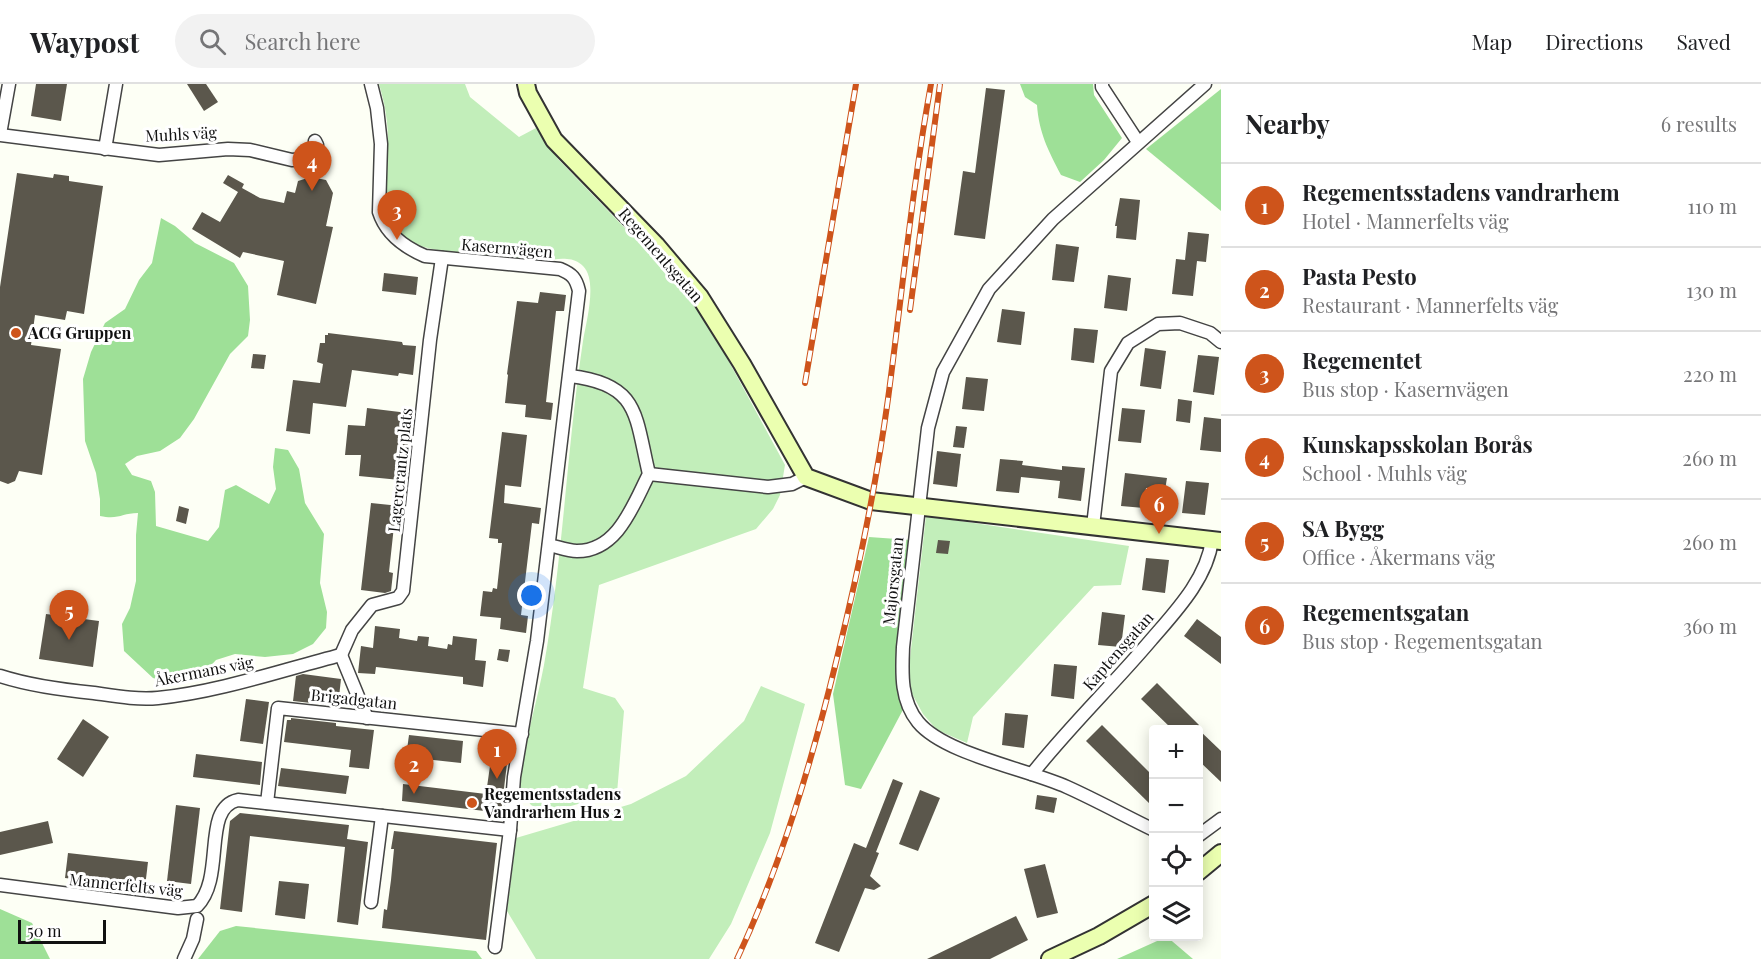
<!DOCTYPE html>
<html lang="en">
<head>
<meta charset="utf-8">
<style>
  :root { --surface:#fff; --page:#f2f2f2; --text:#202124; --muted:#757577; --line:#e0e0e0; --accent:#ce541b }
  body { margin:0; font-family:"Playfair Display",serif; background:var(--page); color:var(--text) }
  .controls { position:absolute; right:18px; bottom:18px; display:grid; overflow:hidden; border-radius:6px; box-shadow:0 3px 15px #0003 }
  .controls button { width:54px; height:54px; display:grid; place-items:center; padding:0; border:0; border-bottom:2px solid var(--line); background:var(--surface); color:var(--text); font:30px sans-serif }
  .scale { position:absolute; left:18px; bottom:15px; width:88px; box-sizing:border-box; padding-left:6px; border:3px solid #111; border-top:0; font-size:16px; line-height:21px; white-space:nowrap; color:#111; -webkit-text-stroke:4px #fff; paint-order:stroke }
  .you { position:absolute; left:532px; top:512px; width:21px; height:21px; margin:-15px; border:4px solid #fff; border-radius:50%; background:#1a73e8; box-shadow:0 0 0 9px #1a73e833 }
  .badge { display:grid; place-items:center; width:39px; height:39px; border-radius:50%; background:var(--accent); color:#fff; font-size:20px; font-weight:700 }
  .pin { position:absolute; translate:-50% -50px; filter:drop-shadow(0 2px 3px #0008) }
  .pin::after { content:''; position:absolute; top:32px; width:21px; height:18px; background:inherit; clip-path:polygon(0 0,100% 0,50% 100%) }
  .list { margin:0; padding:0; list-style:none }
  h2 { display:flex; justify-content:space-between; align-items:center; height:78px; margin:0; padding:0 24px; font-size:26px }
  h2 small { font-size:20px; font-weight:400; color:var(--muted) }
  .list li { display:grid; grid-template-columns:39px 1fr auto; gap:18px; align-items:center; box-sizing:border-box; height:84px; padding:0 24px; border-top:2px solid var(--line) }
  .list b { display:block; font-size:22px; white-space:nowrap }
  .list p { margin:0; font-size:20px; white-space:nowrap; color:var(--muted) }
  .list em { font-size:20px; font-style:normal; color:var(--muted) }
  .icon { flex:none; width:33px; height:33px; fill:none; stroke:currentColor; stroke-width:2; stroke-linecap:round; stroke-linejoin:round }
  .map { position:relative; flex:none; width:1221px; height:875px; overflow:hidden }
  header { display:flex; align-items:center; gap:36px; box-sizing:border-box; height:84px; padding:0 30px; background:var(--surface); border-bottom:2px solid var(--line) }
  header strong { font-size:28px }
  nav { display:flex; gap:33px; margin-inline-start:auto; font-size:21px }
  .search { width:420px; height:54px; background:var(--page); display:flex; align-items:center; gap:15px; box-sizing:border-box; padding:0 21px; border-radius:33px; color:var(--muted); font-size:22px }
  main { display:flex }
  aside { flex:1; background:var(--surface) }
  .map>svg:first-child { display:block }
  .green { fill:#c2eeba }
  .forest { fill:#9ee097 }
  .building { fill:#5b574c }
  .lines { fill:none; stroke-linecap:round; stroke-linejoin:round }
  .street-casing { stroke:#444; stroke-width:15 }
  .secondary-casing { stroke:#333; stroke-width:20 }
  .street { stroke:#fff; stroke-width:12 }
  .secondary { stroke:#ebffb0; stroke-width:16 }
  .rail-casing { stroke:#ce541b; stroke-width:6 }
  .rail { stroke:#fff; stroke-width:4; stroke-dasharray:11; stroke-linecap:butt }
  .poi-dot { fill:#ce541b; stroke:#fff; stroke-width:2 }
  .labels { text-anchor:middle; stroke-width:6; stroke-linejoin:round; paint-order:stroke }
  .street-label { font-size:16px; fill:#111; stroke:#fff }
  .poi-label { font-size:16px; font-weight:bold; fill:#111; stroke:#fff; text-anchor:start }
</style>
</head>
<body>
<header>
<strong>Waypost</strong>
<div class="search"><svg class="icon" aria-label="search" viewBox="0 0 24 24"><circle cx="10" cy="10" r="6"/><path d="M15 15l6 6"/></svg>Search here</div>
<nav><a>Map</a><a>Directions</a><a>Saved</a></nav>
</header>
<main>
<div class="map">
<svg width="1221" height="875" viewBox="0 0 1221 875">
  <rect width="100%" height="100%" fill="#fdfff5"/>
  <g class="green">
    <path d="M379,0H465L470,13L519,53L536,44L558,75L681,202L714,250L785,381L780,411L773,425L756,445L599,501L583,604L615,614L624,627L617,709L546,729L531,721L519,705C523,662 536,623 544,581C563,474 567,364 583,257C586,238 598,197 583,182C579,178 573,175 567,175C560,174 552,176 545,176C518,177 433,170 410,158C376,140 388,89 388,58C388,38 385,20 379,0Z"/>
    <path d="M926,432L1129,462L1121,501L1094,502L973,633L967,659L937,646L923,630L911,608L909,583Z"/>
    <path d="M761,602L805,620L770,749L731,840L709,875H536L507,827L516,754L631,720L686,692L744,637Z"/>
  </g>
  <g class="forest">
    <path d="M1020,0H1093L1094,11L1122,54L1104,76L1080,98L1061,91C1048,66 1039,49 1037,21L1025,13Z"/>
    <path d="M1221,5V127L1146,65Z"/>
    <path d="M161,134L175,142L195,159L234,179L248,202L250,236L248,252L230,270L194,335L180,354L160,367L137,372L125,380L132,391L151,397L155,408L156,442L208,457L219,443L225,406L236,401L269,420L276,405L273,383L275,364L288,366L299,385L305,419L324,450L320,499L327,528L326,544L313,560L293,570L265,573L235,570L216,576L202,591L174,600L153,594L124,567L122,540L130,524L136,497V451L138,429C122,429 119,436 100,432V415L96,389L85,357L83,295L91,268L105,239L125,225L139,196L152,179Z"/>
    <path d="M869,453L911,456L899,537L906,620L861,705L845,701L833,610Z"/>
    <path d="M0,825L32,839L50,875H0Z"/>
    <path d="M236,842L476,867L482,875H198L220,847Z"/>
    <path d="M1166,852L1193,875H1117L1166,853Z"/>
  </g>
  <g class="building">
    <path d="M36,0H67L61,37L31,32Z"/>
    <path d="M187,0H206L218,18L204,27Z"/>
    <path d="M986,4L1005,6L985,155L954,151L963,87L975,89Z"/>
    <path d="M17,89L53,94L54,90L69,92V97L103,102L84,230L67,227L65,236L35,231L31,261L61,265L42,391L19,387L15,397L8,400L0,397V203Z"/>
    <path d="M228,91L244,100L242,104L260,114L284,119L287,107L295,109L298,97L311,93L326,96L333,109L326,142L333,143L316,220L277,211L284,177L243,168L240,174L192,145L202,128L220,138L238,108L223,99Z"/>
    <path d="M1120,114L1140,116L1136,156L1116,154L1117,142H1115Z"/>
    <path d="M1188,148L1209,150L1206,178L1197,177L1193,212L1172,210L1176,175L1185,176Z"/>
    <path d="M1056,160L1079,163L1074,198L1052,196Z"/>
    <path d="M384,189L418,193L416,211L382,207Z"/>
    <path d="M1108,191L1131,194L1127,227L1104,224Z"/>
    <path d="M540,208L566,211L564,227H556L546,318L553,319L551,336L525,333L526,321L505,319L508,291L507,290L517,217L538,219Z"/>
    <path d="M1002,225L1025,228L1021,261L997,258Z"/>
    <path d="M1074,244L1098,246L1094,279L1071,276Z"/>
    <path d="M328,249L402,258L403,261L416,262L413,291L399,289L398,292L352,286L346,323L313,319L310,350L286,347L293,296L320,299L323,280L317,278L320,259H325V251H328Z"/>
    <path d="M1145,264L1166,267L1161,305L1140,302Z"/>
    <path d="M253,270L266,271L264,285L251,284Z"/>
    <path d="M1198,271L1219,273L1214,311L1193,308Z"/>
    <path d="M966,293L988,295L984,327L962,325Z"/>
    <path d="M1178,315L1192,317L1190,339L1176,337Z"/>
    <path d="M367,324L408,329L407,338H410L407,366L404,388H401L400,396L359,392L361,371H345L348,341L365,342Z"/>
    <path d="M1122,324L1145,326L1141,359L1118,357Z"/>
    <path d="M1204,333L1221,335V368L1200,366Z"/>
    <path d="M956,342L967,343L964,364L953,363Z"/>
    <path d="M502,348L527,351L521,403L505,401L504,419L541,424L539,440L532,439L521,531L528,532L526,549L500,545L501,534L480,532L483,507L492,508L493,504L497,505L502,459H498V455L489,454Z"/>
    <path d="M937,367L961,370L957,403L933,400Z"/>
    <path d="M1000,375L1023,377L1022,381L1062,386V382L1085,384L1081,417L1058,414L1060,397L1021,393L1019,409L996,407Z"/>
    <path d="M1125,389L1167,394L1165,406L1146,404L1144,424L1121,422Z"/>
    <path d="M1186,397L1209,399L1205,431L1182,429Z"/>
    <path d="M371,419L400,422L398,443L394,442L389,488L393,489L391,507L385,509L361,506Z"/>
    <path d="M179,422L189,425L186,440L176,437Z"/>
    <path d="M938,456L950,457L948,470L936,469Z"/>
    <path d="M1146,474L1169,476L1165,509L1142,506Z"/>
    <path d="M1102,528L1125,531L1121,563L1098,561Z"/>
    <path d="M46,530L99,537L93,583L39,575Z"/>
    <path d="M1197,535L1221,553V580L1184,552Z"/>
    <path d="M375,542L400,545L399,554L417,557L418,552L429,553L428,562L447,565L448,560L452,561L453,552L477,555L475,576L486,577L483,603L463,600V593L376,583L375,590L358,589L361,562L373,564Z"/>
    <path d="M499,565L510,566L508,578L497,576Z"/>
    <path d="M1054,580L1077,582L1074,615L1051,612Z"/>
    <path d="M303,590L341,595L338,622L293,617L296,592Z"/>
    <path d="M1157,599L1199,641L1194,645H1172L1141,615Z"/>
    <path d="M246,615L269,618L263,660L240,657Z"/>
    <path d="M1005,629L1028,631L1024,664L1002,661Z"/>
    <path d="M291,634L336,639V642L374,646L369,685L349,683L351,666L284,658L287,636H291Z"/>
    <path d="M83,635L109,653L83,693L57,675Z"/>
    <path d="M1102,641L1154,693V724L1086,657Z"/>
    <path d="M1198,645L1221,667V698L1198,676Z"/>
    <path d="M409,651L463,657L461,679L406,673Z"/>
    <path d="M493,661L509,663L501,729L402,717L403,700L486,710Z"/>
    <path d="M196,670L262,678L260,701L193,693Z"/>
    <path d="M281,684L349,692L346,710L278,702Z"/>
    <path d="M893,695L903,699L876,768L879,769L870,792L881,802L874,806L865,804L839,868L815,859L854,759L866,764Z"/>
    <path d="M920,706L940,714L918,767L899,760Z"/>
    <path d="M1037,711L1057,714L1054,729L1035,725Z"/>
    <path d="M176,721L200,724L191,800L167,797Z"/>
    <path d="M240,729L349,741L347,755L368,758L358,841L337,838L345,763L250,752L242,828L220,825L230,737Z"/>
    <path d="M48,737L53,759L0,771V748Z"/>
    <path d="M394,747L497,759L486,856L382,844L384,825L387,826L391,796L394,765H391Z"/>
    <path d="M68,769L148,778L145,803L65,794Z"/>
    <path d="M1045,780L1058,829L1037,834L1024,785Z"/>
    <path d="M279,797L309,800L305,835L275,831Z"/>
    <path d="M1016,832L1028,856L990,875H927Z"/>
  </g>
  <g class="lines">
    <g class="street-casing">
      <g id="street">
        <path d="M371,0L377,24L381,60L379,128C386,150 404,163 425,172L560,185C572,190 576,194 579,207L537,557L514,693L510,746L495,863"/>
        <path d="M1102,0V3L1138,58"/>
        <path d="M0,50L9,0"/>
        <path d="M0,51L159,71L228,65L250,66L292,76L303,75L309,73L316,65L317,61L315,57"/>
        <path d="M105,65L116,0"/>
        <path d="M649,390L768,403L792,400L806,393"/>
        <path d="M1093,442L1111,287L1128,259L1158,240L1180,239L1210,249L1221,258"/>
        <path d="M549,461C558,463 568,467 577,467C618,467 633,421 649,390C635,332 640,300 570,292"/>
        <path d="M341,571L352,546L372,521L398,514L403,507L430,256L442,174"/>
        <path d="M341,571L367,634"/>
        <path d="M0,592C31,602 62,606 94,609C115,612 137,616 158,614C219,608 282,586 341,571"/>
        <path d="M1032,690C1069,643 1112,602 1151,556C1175,528 1207,495 1212,456"/>
        <path d="M267,719L278,624L522,650"/>
        <path d="M1154,746C1125,732 1096,716 1067,703C1027,685 944,670 918,638C900,616 902,588 903,563L928,344L943,288L989,205L1053,135L1205,0"/>
        <path d="M1198,752L1221,735"/>
        <path d="M0,801L178,824L197,822C226,793 201,724 238,716L510,746"/>
        <path d="M371,818L382,732"/>
        <path d="M184,875L193,855L197,835"/>
      </g>
    </g>
    <g class="secondary-casing">
      <g id="secondary">
        <path d="M526,0L528,9L554,56L656,161L700,213L742,280L806,393L871,417L1221,457"/>
        <path d="M1198,788L1221,769"/>
        <path d="M1050,875L1099,852L1154,820"/>
      </g>
    </g>
    <use href="#street" class="street"/>
    <use href="#secondary" class="secondary"/>
    <g class="rail-casing">
      <g id="rail">
        <path d="M910,226L940,0"/>
        <path d="M805,299L856,0"/>
        <path d="M737,875C782,779 812,677 837,574C858,489 876,402 888,315C902,210 912,105 931,0"/>
      </g>
    </g>
    <use href="#rail" class="rail"/>
  </g>
  <g class="poi-dot">
    <circle cx="16" cy="249" r="6"/>
    <circle cx="472" cy="719" r="6"/>
  </g>
  <g class="labels">
    <g class="street-label">
      <text transform="translate(181 50) rotate(-3)" y="6">Muhls väg</text>
      <text transform="translate(507 164) rotate(5)" y="6">Kasernvägen</text>
      <text transform="translate(661 171) rotate(49)" y="6">Regementsgatan</text>
      <text transform="translate(400 386) rotate(-84)" y="6">Lagercrantz plats</text>
      <text transform="translate(893 497) rotate(-84)" y="6">Majorsgatan</text>
      <text transform="translate(1118 567) rotate(-49)" y="6">Kaptensgatan</text>
      <text transform="translate(204 587) rotate(-11)" y="6">Åkermans väg</text>
      <text transform="translate(354 615) rotate(6)" y="6">Brigadgatan</text>
      <text transform="translate(126 801) rotate(6)" y="6">Mannerfelts väg</text>
    </g>
    <g class="poi-label">
      <text x="28" y="255">ACG Gruppen</text>
      <text x="484" y="716">Regementsstadens<tspan x="484" dy="18">Vandrarhem Hus 2</tspan></text>
    </g>
  </g>
</svg>
<div class="controls">
<button>+</button>
<button>−</button>
<button><svg class="icon" aria-label="locate" viewBox="0 0 24 24"><circle cx="12" cy="12" r="6"/><path d="M12 2v4M12 18v4M2 12h4M18 12h4"/></svg></button>
<button><svg class="icon" aria-label="layers" viewBox="0 0 24 24"><path d="M12 4l9 5-9 5-9-5zM3 14l9 5 9-5"/></svg></button>
</div>
<div class="scale">50 m</div>
<div class="you"></div>
<div class="pin badge" style="left:497px;top:695px">1</div>
<div class="pin badge" style="left:414px;top:710px">2</div>
<div class="pin badge" style="left:397px;top:156px">3</div>
<div class="pin badge" style="left:312px;top:107px">4</div>
<div class="pin badge" style="left:69px;top:556px">5</div>
<div class="pin badge" style="left:1159px;top:450px">6</div>
</div>
<aside>
<h2>Nearby<small>6 results</small></h2>
<ul class="list">
<li><span class="badge">1</span><div><b>Regementsstadens vandrarhem</b><p>Hotel · Mannerfelts väg</p></div><em>110 m</em></li>
<li><span class="badge">2</span><div><b>Pasta Pesto</b><p>Restaurant · Mannerfelts väg</p></div><em>130 m</em></li>
<li><span class="badge">3</span><div><b>Regementet</b><p>Bus stop · Kasernvägen</p></div><em>220 m</em></li>
<li><span class="badge">4</span><div><b>Kunskapsskolan Borås</b><p>School · Muhls väg</p></div><em>260 m</em></li>
<li><span class="badge">5</span><div><b>SA Bygg</b><p>Office · Åkermans väg</p></div><em>260 m</em></li>
<li><span class="badge">6</span><div><b>Regementsgatan</b><p>Bus stop · Regementsgatan</p></div><em>360 m</em></li>
</ul>
</aside>
</main>
</body>
</html>
